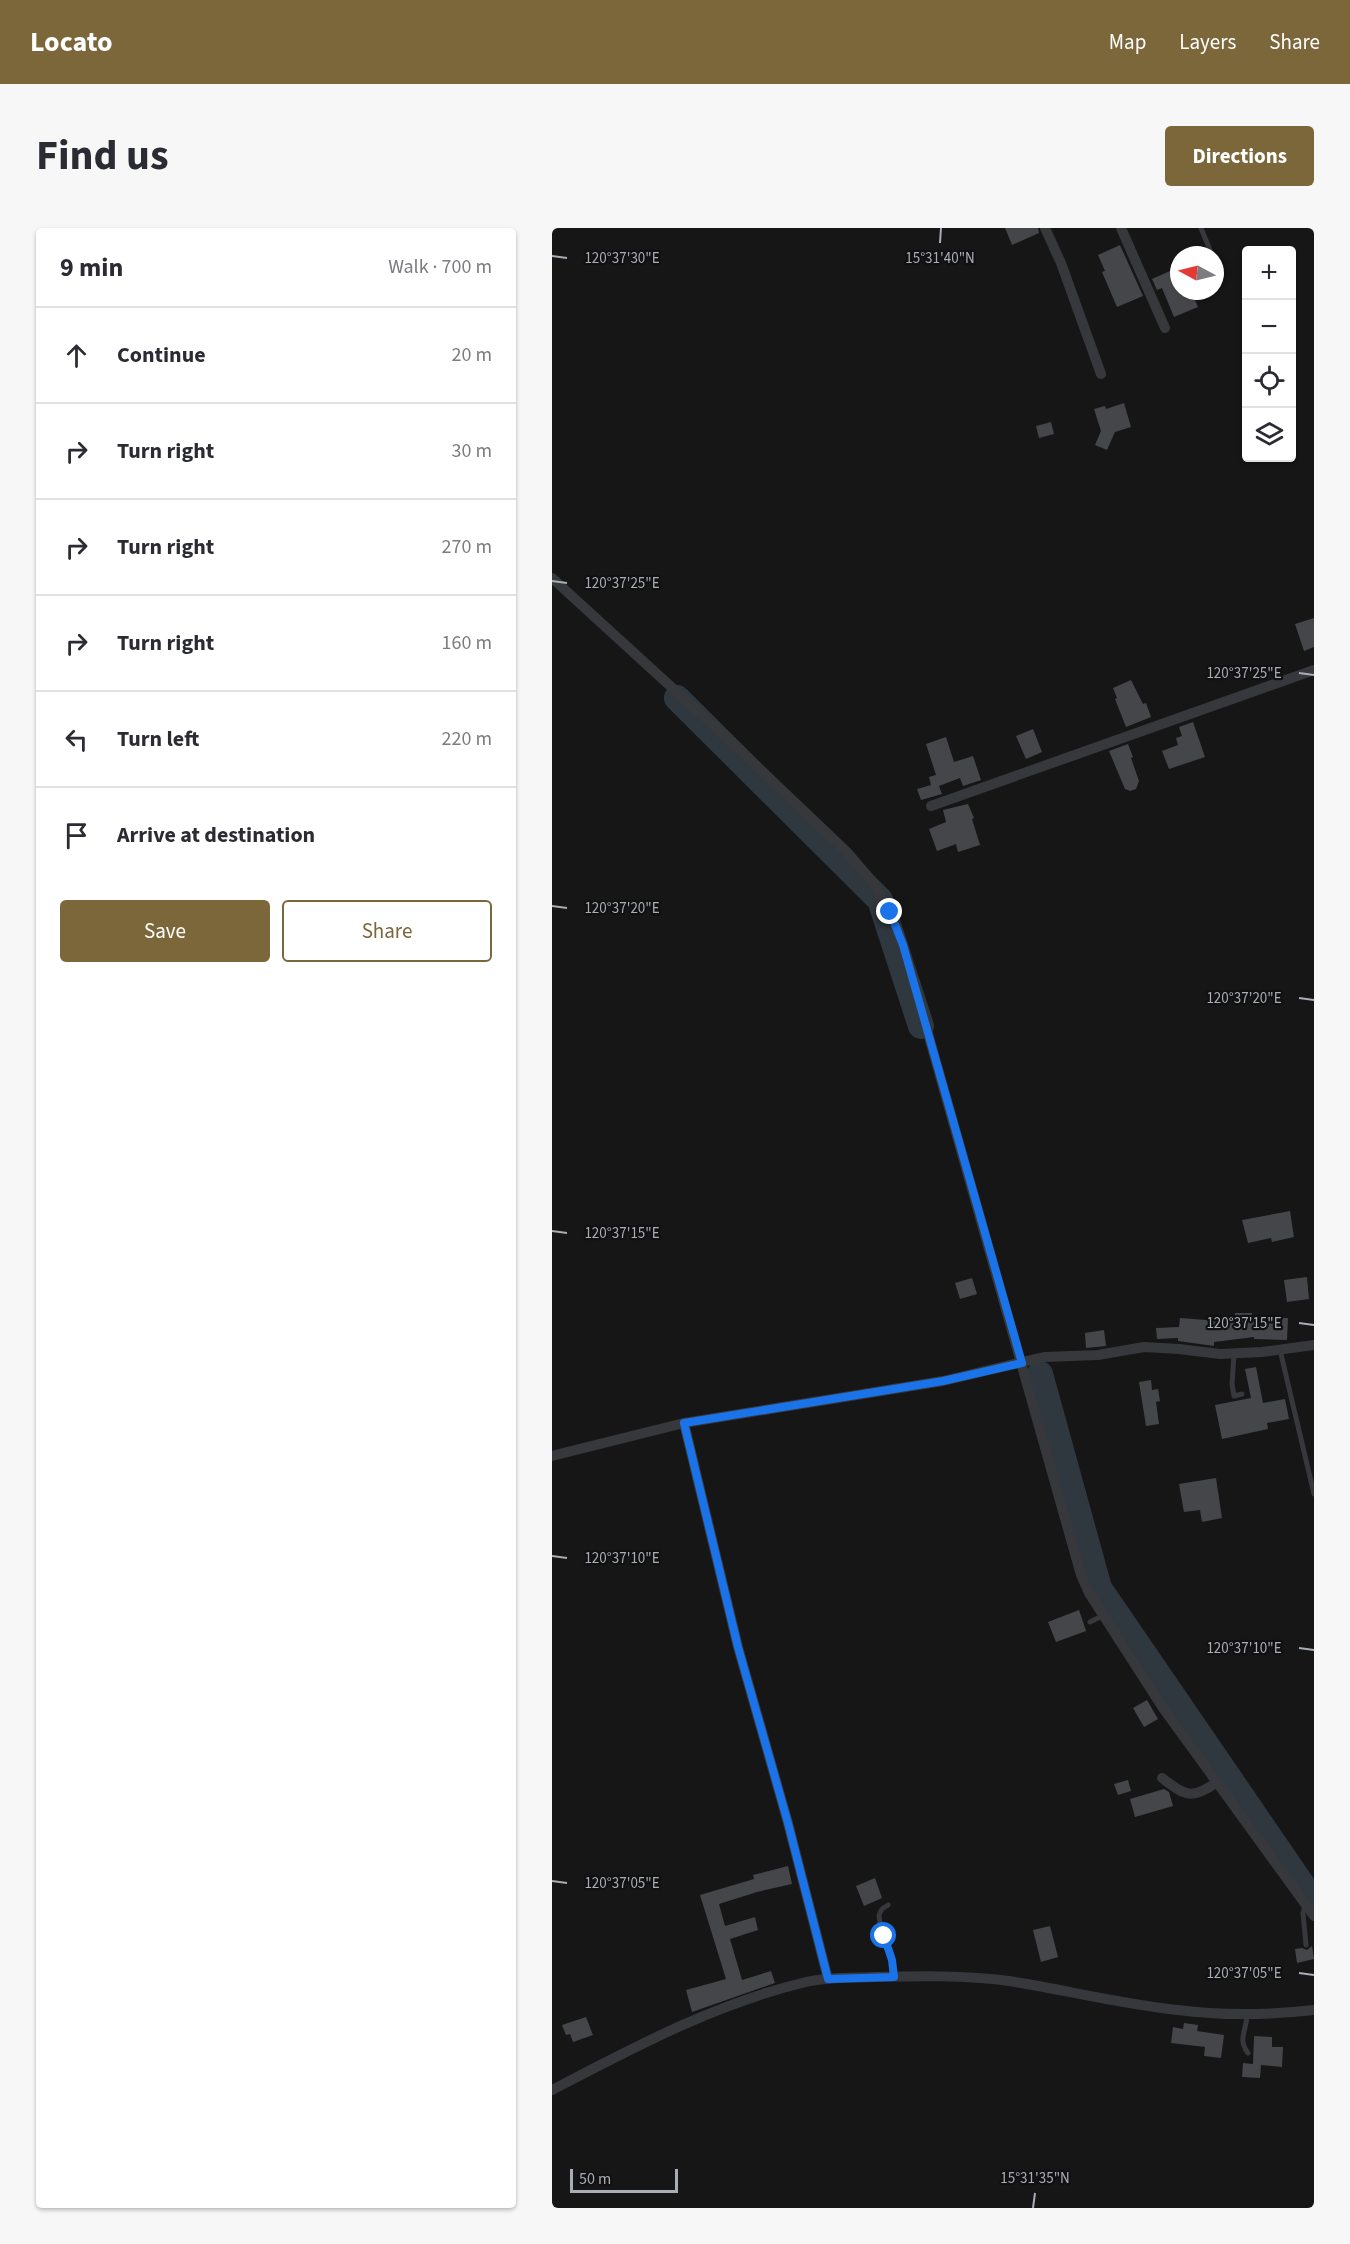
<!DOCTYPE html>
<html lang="en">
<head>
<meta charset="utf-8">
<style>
  :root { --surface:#fff; --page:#f7f7f7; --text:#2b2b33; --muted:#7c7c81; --line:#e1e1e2; --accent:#7c673b }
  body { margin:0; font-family:"Source Sans 3",sans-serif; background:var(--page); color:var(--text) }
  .controls { position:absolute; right:18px; top:18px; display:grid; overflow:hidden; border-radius:6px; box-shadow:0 2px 4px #0004 }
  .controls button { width:54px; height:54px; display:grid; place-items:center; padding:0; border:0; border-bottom:2px solid var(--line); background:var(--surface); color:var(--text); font:30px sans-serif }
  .compass { position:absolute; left:618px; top:18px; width:54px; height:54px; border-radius:50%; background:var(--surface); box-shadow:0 2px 4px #0004; rotate:277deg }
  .scale { position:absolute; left:18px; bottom:15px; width:108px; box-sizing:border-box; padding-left:6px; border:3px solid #a9adb6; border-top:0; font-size:16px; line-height:21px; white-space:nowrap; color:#a9adb6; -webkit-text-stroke:4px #111112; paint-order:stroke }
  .stop { position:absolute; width:18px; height:18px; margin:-14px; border:4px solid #1a73e8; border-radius:50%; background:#fff }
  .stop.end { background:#1a73e8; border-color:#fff; box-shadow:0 2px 6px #0008 }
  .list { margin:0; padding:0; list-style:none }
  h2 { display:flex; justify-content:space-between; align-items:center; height:78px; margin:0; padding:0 24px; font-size:26px }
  h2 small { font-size:20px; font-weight:400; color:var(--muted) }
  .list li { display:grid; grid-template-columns:39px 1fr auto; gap:18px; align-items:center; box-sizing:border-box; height:96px; padding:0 24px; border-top:2px solid var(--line) }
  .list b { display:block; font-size:22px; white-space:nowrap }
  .list em { font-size:20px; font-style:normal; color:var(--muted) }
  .actions { display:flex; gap:12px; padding:18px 24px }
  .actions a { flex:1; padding:14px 0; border:2px solid var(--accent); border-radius:6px; text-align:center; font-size:21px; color:var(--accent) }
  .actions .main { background:var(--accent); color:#fff }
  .icon { flex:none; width:33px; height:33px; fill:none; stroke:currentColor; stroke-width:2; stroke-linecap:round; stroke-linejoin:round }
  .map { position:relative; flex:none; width:762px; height:1980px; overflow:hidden; border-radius:6px }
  header { display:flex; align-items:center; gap:36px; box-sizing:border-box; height:84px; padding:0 30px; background:var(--accent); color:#fff }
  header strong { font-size:28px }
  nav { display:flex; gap:33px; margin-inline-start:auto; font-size:21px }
  .intro { display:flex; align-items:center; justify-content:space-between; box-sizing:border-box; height:144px; padding:0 36px }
  h1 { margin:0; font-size:42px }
  .button { padding:15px 27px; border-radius:6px; background:var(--accent); color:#fff; font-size:21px; font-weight:700 }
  main { display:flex; gap:36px; padding:0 36px }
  aside { flex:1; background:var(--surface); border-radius:6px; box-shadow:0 2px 4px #0004 }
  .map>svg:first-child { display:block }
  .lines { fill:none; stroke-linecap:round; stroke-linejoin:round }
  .river { stroke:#30383f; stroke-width:26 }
  .building { fill:#45464a }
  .service { stroke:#37383c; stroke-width:5 }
  .minor { stroke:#37383c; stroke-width:10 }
  .route { stroke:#1a73e8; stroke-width:8 }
  .ticks { fill:none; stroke:#a9adb6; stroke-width:2 }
  .ticks-label { font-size:15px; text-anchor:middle; fill:#a9adb6; stroke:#111112; stroke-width:4.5; stroke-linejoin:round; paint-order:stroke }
</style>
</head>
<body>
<header>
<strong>Locato</strong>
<nav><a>Map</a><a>Layers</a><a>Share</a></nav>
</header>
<div class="intro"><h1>Find us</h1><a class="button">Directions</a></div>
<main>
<aside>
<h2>9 min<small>Walk · 700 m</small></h2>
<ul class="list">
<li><svg class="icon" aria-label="ahead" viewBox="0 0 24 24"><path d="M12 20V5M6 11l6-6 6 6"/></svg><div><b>Continue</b></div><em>20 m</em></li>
<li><svg class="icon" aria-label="right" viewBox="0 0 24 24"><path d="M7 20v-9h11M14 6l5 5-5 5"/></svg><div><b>Turn right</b></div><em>30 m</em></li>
<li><svg class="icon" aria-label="right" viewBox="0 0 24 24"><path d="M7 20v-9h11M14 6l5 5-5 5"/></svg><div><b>Turn right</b></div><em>270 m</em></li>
<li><svg class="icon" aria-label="right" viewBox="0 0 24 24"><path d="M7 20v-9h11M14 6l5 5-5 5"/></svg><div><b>Turn right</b></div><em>160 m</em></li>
<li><svg class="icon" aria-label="left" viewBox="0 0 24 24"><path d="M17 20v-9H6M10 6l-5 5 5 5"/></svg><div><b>Turn left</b></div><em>220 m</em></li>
<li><svg class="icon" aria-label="arrive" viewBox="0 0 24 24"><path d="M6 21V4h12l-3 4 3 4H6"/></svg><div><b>Arrive at destination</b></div></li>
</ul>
<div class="actions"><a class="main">Save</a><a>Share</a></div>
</aside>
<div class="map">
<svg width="762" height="1980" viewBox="0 0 762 1980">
  <rect width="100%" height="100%" fill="#161617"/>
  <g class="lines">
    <g class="river">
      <path d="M125,470L328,672L369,798"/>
      <path d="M488,1146L547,1360L762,1674"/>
    </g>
  </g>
  <g class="building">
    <path d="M453,0H486L487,5L460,17Z"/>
    <path d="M568,17L591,68L565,79L550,44L553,43L546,27Z"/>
    <path d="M627,39V63H639L646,79L622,89L610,60L605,62L600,51Z"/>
    <path d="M572,175L579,199L563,204L555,222L543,217L549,203L542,181L553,178L554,181Z"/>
    <path d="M499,194L502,206L487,210L484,198Z"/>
    <path d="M762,390V419L752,423L743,396Z"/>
    <path d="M579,452L591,476L594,475L599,489L574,499L563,471L565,470L561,460Z"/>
    <path d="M641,494L653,529L617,541L610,523L626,517L624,510L630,508L627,499Z"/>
    <path d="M481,501L490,524L474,531L464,508Z"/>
    <path d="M394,509L402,534L421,528L429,552L411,558L408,550L387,558L390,566L369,572L365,561L379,557L377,549L384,547L374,516Z"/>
    <path d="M576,516L581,529L579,530L587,553L584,561L578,563L573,561L557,523Z"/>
    <path d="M416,576L422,590L420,591L428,617L406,624L404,616L385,623L377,601L394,594L391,582Z"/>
    <path d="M738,983L742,1009L720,1014L719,1010L696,1015L690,992Z"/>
    <path d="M755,1049L757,1071L735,1074L732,1052Z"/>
    <path d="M420,1050L425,1066L408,1071L403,1055Z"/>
    <path d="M683,1085H700V1089L736,1090L735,1112L702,1111V1109L662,1114V1118L626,1113V1110L605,1111L604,1100L627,1099L628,1090L654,1092L683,1088Z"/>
    <path d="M552,1102L554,1118L534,1120L533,1105Z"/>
    <path d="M704,1139L711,1175L733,1171L737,1191L715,1195L716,1201L670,1211L663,1177L699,1170L693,1141Z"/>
    <path d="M599,1152L600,1162L606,1161L608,1173L604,1174L607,1196L594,1198L587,1154Z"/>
    <path d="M664,1250L670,1290L650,1294L648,1282L632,1284L627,1256Z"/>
    <path d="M527,1382L534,1403L504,1414L496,1394Z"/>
    <path d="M595,1472L606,1491L592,1499L581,1480Z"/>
    <path d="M576,1552L579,1563L566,1567L562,1556Z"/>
    <path d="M612,1561L617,1564L621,1578L583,1589L578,1571Z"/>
    <path d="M236,1638L240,1656L205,1664L167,1676L173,1698L203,1689L206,1702L178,1711L190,1752L219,1743L223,1755L140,1784L134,1762L174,1751L148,1667L202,1651L201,1647Z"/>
    <path d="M323,1650L330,1670L312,1678L304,1658Z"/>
    <path d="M498,1698L506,1729L489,1734L481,1702Z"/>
    <path d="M760,1718L762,1731L745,1735L743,1721L750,1720L755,1722Z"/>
    <path d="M34,1789L41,1807L21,1814L18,1806L14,1807L10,1797Z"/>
    <path d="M632,1795L646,1797L645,1803L672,1807L669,1830L652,1828L653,1819L619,1815L621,1799L631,1801Z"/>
    <path d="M702,1808L720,1809V1819H731L730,1839L709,1837L708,1850L690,1849L691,1835L701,1836Z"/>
  </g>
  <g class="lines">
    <g class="service">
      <path d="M649,0L660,27"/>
      <path d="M663,33L666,41"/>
      <path d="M728,1122L762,1266"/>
      <path d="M682,1126L680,1156L682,1168L690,1166"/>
      <path d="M538,1394L550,1388"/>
      <path d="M336,1677L330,1681L327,1687L328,1696L340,1732L342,1748"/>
      <path d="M753,1678L751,1685L754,1717"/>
      <path d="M695,1786C695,1803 685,1810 696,1825"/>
    </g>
    <g class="minor">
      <path d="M493,0L509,35L549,146"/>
      <path d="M569,0L613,100"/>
      <path d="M0,350L174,509L294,623L320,653L338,684L351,717L529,1347L537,1365L611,1480L762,1688"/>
      <path d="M379,578L762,442"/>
      <path d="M132,1195L186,1419L236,1595L276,1751"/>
      <path d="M0,1228L132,1195L391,1153L492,1129L546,1127L592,1119L627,1121L668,1126L710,1124L762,1117"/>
      <path d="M610,1550C633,1567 639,1573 665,1554"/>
      <path d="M0,1862C81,1820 164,1775 254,1754C275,1749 299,1750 321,1749C366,1748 412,1747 457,1753C514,1762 569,1776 626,1782C671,1788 717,1787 762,1782"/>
    </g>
  </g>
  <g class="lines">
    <path class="route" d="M332,1708L340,1732L342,1749L276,1751L236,1595L186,1419L132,1195L391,1153L470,1135L351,717L338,684"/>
  </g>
  <path class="ticks" d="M388,15L389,0M0,28L15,30M0,353L15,355M747,445L762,447M0,678L15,680M747,770L762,772M0,1003L15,1005M747,1095L762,1097M0,1328L15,1330M747,1420L762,1422M0,1653L15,1655M747,1745L762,1747M481,1980L483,1965"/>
  <g class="ticks-label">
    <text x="388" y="35">15°31'40"N</text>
    <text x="70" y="35">120°37'30"E</text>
    <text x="70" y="360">120°37'25"E</text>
    <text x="692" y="450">120°37'25"E</text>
    <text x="70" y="685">120°37'20"E</text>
    <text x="692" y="775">120°37'20"E</text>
    <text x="70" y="1010">120°37'15"E</text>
    <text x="692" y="1100">120°37'15"E</text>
    <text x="70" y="1335">120°37'10"E</text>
    <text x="692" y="1425">120°37'10"E</text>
    <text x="70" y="1660">120°37'05"E</text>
    <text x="692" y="1750">120°37'05"E</text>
    <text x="483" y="1955">15°31'35"N</text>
  </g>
</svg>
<div class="controls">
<button>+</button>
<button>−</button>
<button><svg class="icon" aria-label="locate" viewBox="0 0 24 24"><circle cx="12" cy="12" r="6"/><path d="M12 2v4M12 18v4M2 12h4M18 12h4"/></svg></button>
<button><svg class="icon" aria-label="layers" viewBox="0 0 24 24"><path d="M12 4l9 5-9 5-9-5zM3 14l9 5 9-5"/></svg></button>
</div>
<svg class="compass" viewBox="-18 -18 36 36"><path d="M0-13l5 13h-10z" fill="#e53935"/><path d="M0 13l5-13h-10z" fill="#7c7c81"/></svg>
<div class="scale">50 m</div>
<div class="stop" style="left:332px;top:1708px"></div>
<div class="stop end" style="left:338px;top:684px"></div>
</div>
</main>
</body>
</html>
